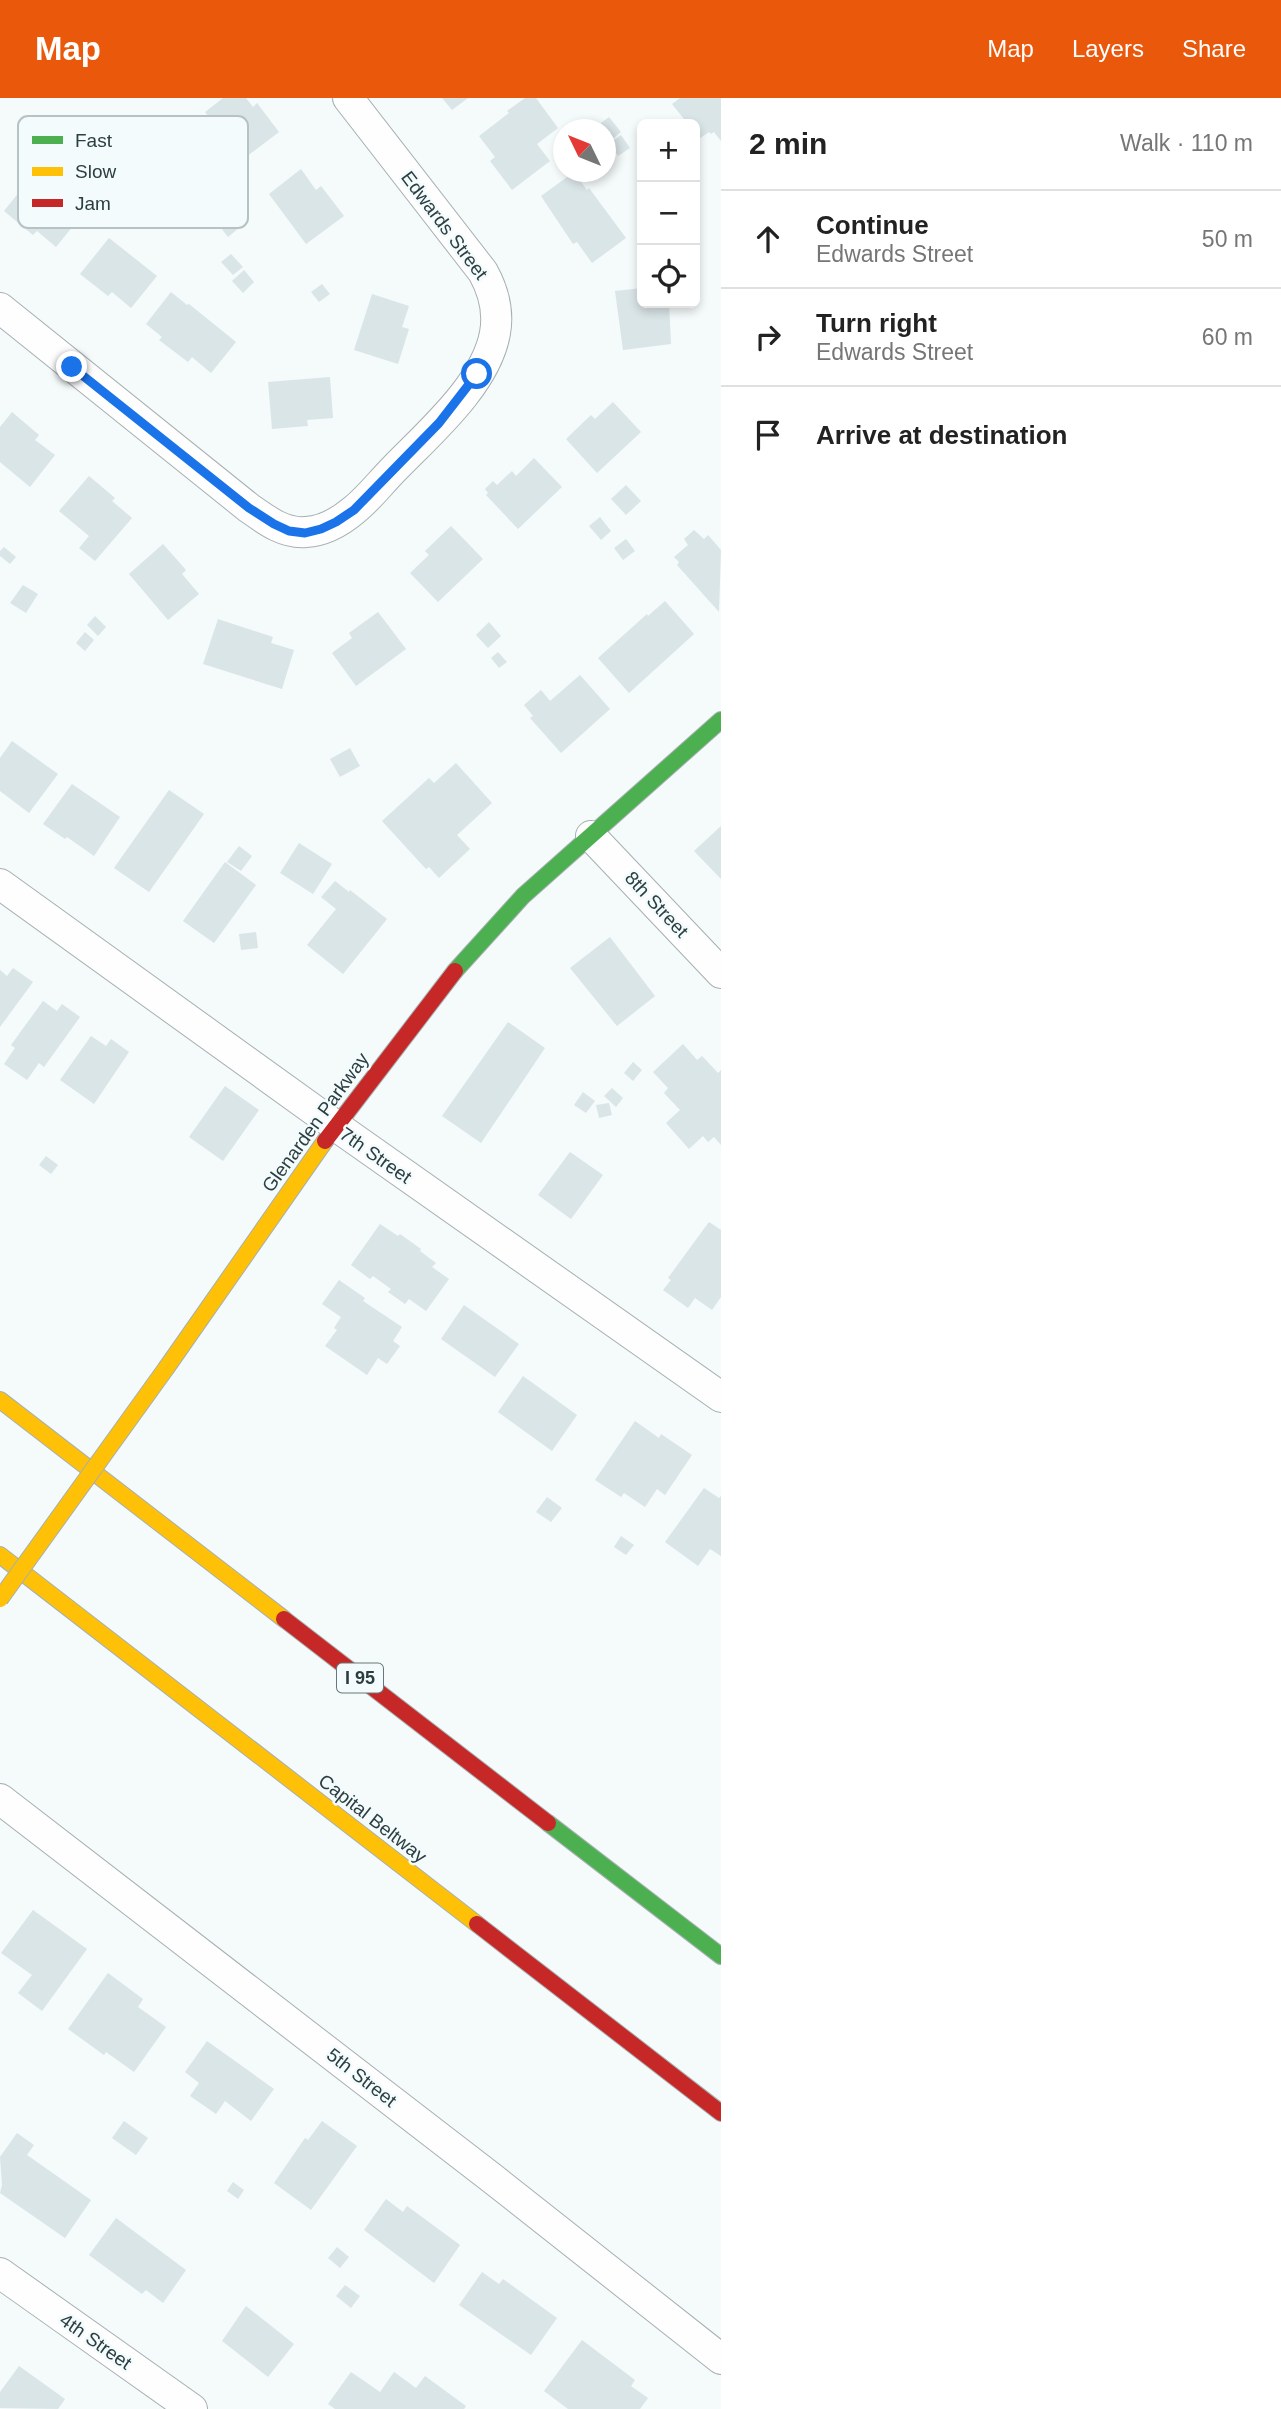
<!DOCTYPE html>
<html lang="en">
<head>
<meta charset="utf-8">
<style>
  :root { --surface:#fff; --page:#f2f2f2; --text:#222; --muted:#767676; --line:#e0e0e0; --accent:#ea580c }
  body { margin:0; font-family:Helvetica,sans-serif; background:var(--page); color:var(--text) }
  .controls { position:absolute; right:21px; top:21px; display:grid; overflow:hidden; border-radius:10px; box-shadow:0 4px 10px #0003 }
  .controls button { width:63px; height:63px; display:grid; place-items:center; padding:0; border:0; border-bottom:2px solid var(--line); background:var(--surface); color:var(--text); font:35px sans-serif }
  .compass { position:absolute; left:553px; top:21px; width:63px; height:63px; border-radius:50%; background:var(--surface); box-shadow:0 4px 10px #0003; rotate:313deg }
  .stop { position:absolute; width:21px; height:21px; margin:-16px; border:5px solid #1a73e8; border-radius:50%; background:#fff }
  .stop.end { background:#1a73e8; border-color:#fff; box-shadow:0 2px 7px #0008 }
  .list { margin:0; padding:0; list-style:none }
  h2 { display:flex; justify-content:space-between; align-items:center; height:91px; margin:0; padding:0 28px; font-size:30px }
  h2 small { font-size:23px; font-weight:400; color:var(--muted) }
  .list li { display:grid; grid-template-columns:46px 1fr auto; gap:21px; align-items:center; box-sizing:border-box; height:98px; padding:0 28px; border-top:2px solid var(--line) }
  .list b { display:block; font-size:26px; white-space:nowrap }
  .list p { margin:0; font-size:23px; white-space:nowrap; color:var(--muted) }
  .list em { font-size:23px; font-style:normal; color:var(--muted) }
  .icon { flex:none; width:38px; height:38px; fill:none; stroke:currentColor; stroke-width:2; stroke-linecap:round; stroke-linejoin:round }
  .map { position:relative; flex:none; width:721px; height:2311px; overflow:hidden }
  header { display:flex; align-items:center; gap:42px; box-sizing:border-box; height:98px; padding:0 35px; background:var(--accent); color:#fff }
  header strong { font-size:33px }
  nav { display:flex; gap:38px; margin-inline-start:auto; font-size:24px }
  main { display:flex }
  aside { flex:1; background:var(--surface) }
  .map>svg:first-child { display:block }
  .building { fill:#dae5e7 }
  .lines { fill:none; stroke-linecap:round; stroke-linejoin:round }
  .street-casing { stroke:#a6b0b2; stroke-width:32 }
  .fast-casing { stroke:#a6b0b2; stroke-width:18 }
  .slow-casing { stroke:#a6b0b2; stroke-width:18 }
  .jam-casing { stroke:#a6b0b2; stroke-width:18 }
  .street { stroke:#fefefe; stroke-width:30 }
  .fast { stroke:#4caf50; stroke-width:16 }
  .slow { stroke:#ffc107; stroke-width:16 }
  .jam { stroke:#c62828; stroke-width:16 }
  .slow-bridge-casing { stroke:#a6b0b2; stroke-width:18; stroke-linecap:butt }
  .slow-bridge { stroke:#ffc107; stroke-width:16 }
  .route { stroke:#1a73e8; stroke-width:9 }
  .labels { text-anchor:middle; stroke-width:5; stroke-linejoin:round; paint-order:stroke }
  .shield { fill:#f3fbfd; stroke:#687779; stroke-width:2 }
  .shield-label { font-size:18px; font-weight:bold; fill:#2c3e40 }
  .street-label { font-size:19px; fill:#2c3e40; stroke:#f3fbfd }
  .key { fill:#f3fbfd; stroke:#b7c2c4; stroke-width:2 }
  .key-label { font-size:19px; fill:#2c3e40 }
</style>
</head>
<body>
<header>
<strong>Map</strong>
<nav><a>Map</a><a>Layers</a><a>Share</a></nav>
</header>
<main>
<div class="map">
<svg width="721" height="2311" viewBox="0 0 721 2311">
  <rect width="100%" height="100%" fill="#f5fafb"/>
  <g class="building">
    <path d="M223,0H246L253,9L257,5L279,34L242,62L205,14Z"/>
    <path d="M442,0H468L452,12Z"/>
    <path d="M525,0H536L558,30L537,46L550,63L512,92L490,63L495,59L479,38L509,15L507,13Z"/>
    <path d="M680,0H721V43L714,34L711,36L709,34L699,41L695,35V26H688L672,6Z"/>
    <path d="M609,19L621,34L609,44L606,40V32H599L597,28Z"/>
    <path d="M621,37L630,50L618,58L610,45Z"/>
    <path d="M301,71L316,92L321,88L344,118L306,146L269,96Z"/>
    <path d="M574,74L587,92L589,90L626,140L592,165L577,144L573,146L541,98Z"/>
    <path d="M33,77L82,117L56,149L37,133L33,137L4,113Z"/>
    <path d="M228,115L240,129L228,139L217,125Z"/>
    <path d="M109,140L157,178L131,210L112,194L108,198L80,176Z"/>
    <path d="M231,156L243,169L233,177L221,164Z"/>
    <path d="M244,172L254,184L243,195L232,183Z"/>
    <path d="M322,186L330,196L319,204L311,194Z"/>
    <path d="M642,190V205H669L671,246L623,252L615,193Z"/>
    <path d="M171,194L187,207L189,206L236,244L211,275L192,259L188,264L159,242L162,239L146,226Z"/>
    <path d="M372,196L409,208L402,229L409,231L398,266L354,252Z"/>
    <path d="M330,279L333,320L307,322L308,328L272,331L268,284Z"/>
    <path d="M613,304L641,334L597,375L566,341L591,317L595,321Z"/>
    <path d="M12,314L39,337L35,342L55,357L30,389L0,364V329Z"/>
    <path d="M534,360L562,389L518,431L486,397L488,395L485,391L493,383L497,387L512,373L516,378Z"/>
    <path d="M89,378L115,400L112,403L132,420L95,463L79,450L89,438L59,413Z"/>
    <path d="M626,387L641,403L626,417L611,401Z"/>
    <path d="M600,419L611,433L601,442L589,428Z"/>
    <path d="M451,428L483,461L438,504L410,475L429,457L425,453Z"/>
    <path d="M694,432L704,441L708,437L721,452L719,514L677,467L679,464L674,459L688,447L684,441Z"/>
    <path d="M626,441L635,453L623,462L614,450Z"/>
    <path d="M163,446L186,472L182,476L199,496L168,522L129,476Z"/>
    <path d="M4,449L16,459L10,466L0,458V453Z"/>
    <path d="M23,487L38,496L26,515L10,505Z"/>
    <path d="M665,503L694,536L629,595L598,560L647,516L648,518Z"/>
    <path d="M378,514L406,551L356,588L332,555L352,540L349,535Z"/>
    <path d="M95,518L106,529L98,538L87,527Z"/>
    <path d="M218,521L273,539L271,545L294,552L282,591L203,566Z"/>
    <path d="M489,524L501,538L488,550L476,537Z"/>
    <path d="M85,534L94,542L85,553L76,545Z"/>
    <path d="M498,554L507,564L499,570L491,560Z"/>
    <path d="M580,577L610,611L561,655L530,620L533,618L524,607L541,592L550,603Z"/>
    <path d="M12,643L58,676L29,715L0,693V660Z"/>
    <path d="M350,650L360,668L340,679L330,661Z"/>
    <path d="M456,665L492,705L457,737L470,751L439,780L429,769L426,771L382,723L429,680L434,685Z"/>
    <path d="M72,686L120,719L94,758L67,739L65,741L43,726Z"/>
    <path d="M169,692L204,716L149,794L114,770Z"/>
    <path d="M721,728V781L694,753Z"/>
    <path d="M299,745L332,766L313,796L280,775Z"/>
    <path d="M239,748L252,758L241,773L227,764Z"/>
    <path d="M225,764L256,787L214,845L183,823Z"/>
    <path d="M335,783L349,794L350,792L387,821L343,876L307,847L336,811L321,799Z"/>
    <path d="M256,834L258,850L241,852L239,836Z"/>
    <path d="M610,839L655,898L617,928L570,870Z"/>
    <path d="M13,870L33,884L0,929V872L7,878Z"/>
    <path d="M43,903L57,913L62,906L80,919L44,969L39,965L27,982L4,966L15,950L11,947Z"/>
    <path d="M508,924L545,950L481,1045L442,1018Z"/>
    <path d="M91,938L106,948L111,941L129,954L94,1006L60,982Z"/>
    <path d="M683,946L697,962L702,958L718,975L721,972V1047L714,1039L708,1044L703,1038L689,1051L666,1025L680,1012L664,995L668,990L653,974Z"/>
    <path d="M633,964L642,972L633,983L624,975Z"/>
    <path d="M225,988L259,1012L223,1063L189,1039Z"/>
    <path d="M612,990L623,1000L616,1009L604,998Z"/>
    <path d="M583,994L595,1003L586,1015L574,1007Z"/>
    <path d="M609,1005L612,1017L599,1020L596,1007Z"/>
    <path d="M570,1054L603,1077L571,1121L538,1097Z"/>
    <path d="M46,1058L58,1067L51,1076L39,1067Z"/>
    <path d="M709,1124L721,1132V1199L712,1212L695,1200L688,1210L663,1192L671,1182L668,1180Z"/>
    <path d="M380,1126L398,1138L400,1136L421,1151L420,1153L436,1165L432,1169L449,1181L426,1213L409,1201L405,1206L388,1194L391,1191L373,1178L370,1181L351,1167Z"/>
    <path d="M339,1182L365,1200L363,1203L402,1229L393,1243L400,1248L387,1266L378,1260L367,1277L325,1248L337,1232L334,1230L341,1219L322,1206Z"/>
    <path d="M464,1207L519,1246L495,1279L441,1241Z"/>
    <path d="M523,1278L577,1317L552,1353L498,1314Z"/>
    <path d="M635,1323L659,1340L661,1336L692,1357L665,1397L657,1391L645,1409L624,1395L621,1399L595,1382Z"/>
    <path d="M704,1390L719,1400L721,1398V1458L710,1451L698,1468L665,1444Z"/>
    <path d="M547,1399L562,1410L551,1424L536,1414Z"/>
    <path d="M621,1438L634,1447L626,1457L614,1449Z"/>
    <path d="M33,1812L87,1851L42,1913L18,1895L32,1877L1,1855Z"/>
    <path d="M108,1875L143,1901L138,1909L166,1929L134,1974L106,1954L104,1957L68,1931Z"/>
    <path d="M207,1943L274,1991L251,2023L225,2003L216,2016L190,1998L199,1985L185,1974Z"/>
    <path d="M124,2023L148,2040L136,2057L112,2040Z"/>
    <path d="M322,2023L357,2048L311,2112L274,2085L305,2040L308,2042Z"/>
    <path d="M17,2035L34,2047L27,2057L91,2102L65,2140L0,2095L2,2087L0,2059Z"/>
    <path d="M233,2084L244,2092L238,2101L227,2093Z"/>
    <path d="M386,2101L403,2114L407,2108L460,2147L434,2185L364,2132Z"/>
    <path d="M116,2120L186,2172L163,2205L146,2192L142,2196L89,2157Z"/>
    <path d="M337,2149L349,2159L340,2170L328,2160Z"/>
    <path d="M482,2174L499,2186L503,2181L557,2220L531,2257L459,2207Z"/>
    <path d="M345,2187L360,2198L351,2210L336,2198Z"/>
    <path d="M246,2208L294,2246L268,2279L222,2243Z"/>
    <path d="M582,2242L635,2282L631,2288L648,2300L640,2311H568L544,2293Z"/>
    <path d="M19,2268L65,2301L58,2311L0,2310V2294Z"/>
    <path d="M351,2274L380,2294L394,2274L416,2290L425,2278L466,2308L464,2311H335L328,2306Z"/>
  </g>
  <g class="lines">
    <g class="street-casing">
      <g id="street">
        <path d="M0,210L249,410C266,422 284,436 306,434C324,433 341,423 354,412C369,400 381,384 395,370C430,334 486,286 495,235C499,213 493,192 483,174L348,0"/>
        <path d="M591,738L721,875"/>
        <path d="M0,786L336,1028L721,1299"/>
        <path d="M0,1701L493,2081L721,2261"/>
        <path d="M0,2175L192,2311"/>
      </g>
    </g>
    <g class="fast-casing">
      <g id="fast">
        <path d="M455,873L523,798L721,622"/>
        <path d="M548,1725L721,1858"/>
      </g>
    </g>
    <g class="slow-casing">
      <g id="slow">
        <path d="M167,1269L325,1043"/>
        <path d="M0,1302L284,1521"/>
        <path d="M0,1457L477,1826"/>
      </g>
    </g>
    <g class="jam-casing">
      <g id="jam">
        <path d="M325,1043L455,873"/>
        <path d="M284,1521L548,1725"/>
        <path d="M477,1826L721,2015"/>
      </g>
    </g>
    <use href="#street" class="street"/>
    <use href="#fast" class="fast"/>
    <use href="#slow" class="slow"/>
    <use href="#jam" class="jam"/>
    <g class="slow-bridge-casing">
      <path id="slow-bridge" d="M0,1501L167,1269"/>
    </g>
    <use href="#slow-bridge" class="slow-bridge"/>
  </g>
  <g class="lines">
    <path class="route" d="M72,269L249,410L274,426L289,433L305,435L321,431L336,424L354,412L439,325L477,276"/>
  </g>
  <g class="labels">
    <rect class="shield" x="337" y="1565.5" width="46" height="29" rx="5"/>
    <g class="shield-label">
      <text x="360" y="1586">I 95</text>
    </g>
    <g class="street-label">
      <text transform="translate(445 127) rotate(53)" y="7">Edwards Street</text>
      <text transform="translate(657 806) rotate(47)" y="7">8th Street</text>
      <text transform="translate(315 1024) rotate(-54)" y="7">Glenarden Parkway</text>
      <text transform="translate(376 1057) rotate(35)" y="7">7th Street</text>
      <text transform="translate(373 1720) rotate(38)" y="7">Capital Beltway</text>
      <text transform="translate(362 1979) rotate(38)" y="7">5th Street</text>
      <text transform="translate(96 2243) rotate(35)" y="7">4th Street</text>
    </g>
  </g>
  <rect x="18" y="18" width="230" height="112" rx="10" class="key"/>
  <rect x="32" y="38" width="31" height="8" fill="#4caf50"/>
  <rect x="32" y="69" width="31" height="9" fill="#ffc107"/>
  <rect x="32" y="101" width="31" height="8" fill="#c62828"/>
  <g class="key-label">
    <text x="75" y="49">Fast</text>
    <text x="75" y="80">Slow</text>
    <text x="75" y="112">Jam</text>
  </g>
</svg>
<div class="controls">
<button>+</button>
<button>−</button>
<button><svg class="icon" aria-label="locate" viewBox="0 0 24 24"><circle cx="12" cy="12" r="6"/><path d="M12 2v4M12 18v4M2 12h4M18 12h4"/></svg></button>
</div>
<svg class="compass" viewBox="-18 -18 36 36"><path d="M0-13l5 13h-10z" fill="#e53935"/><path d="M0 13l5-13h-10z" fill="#767676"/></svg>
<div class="stop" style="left:477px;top:276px"></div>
<div class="stop end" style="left:72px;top:269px"></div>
</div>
<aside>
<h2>2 min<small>Walk · 110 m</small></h2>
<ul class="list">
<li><svg class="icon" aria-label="ahead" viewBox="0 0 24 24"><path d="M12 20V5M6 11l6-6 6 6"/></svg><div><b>Continue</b><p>Edwards Street</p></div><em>50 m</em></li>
<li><svg class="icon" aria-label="right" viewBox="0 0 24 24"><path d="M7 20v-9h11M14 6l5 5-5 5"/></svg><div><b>Turn right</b><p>Edwards Street</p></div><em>60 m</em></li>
<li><svg class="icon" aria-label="arrive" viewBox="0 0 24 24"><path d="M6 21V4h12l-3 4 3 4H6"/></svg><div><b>Arrive at destination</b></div></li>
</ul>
</aside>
</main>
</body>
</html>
